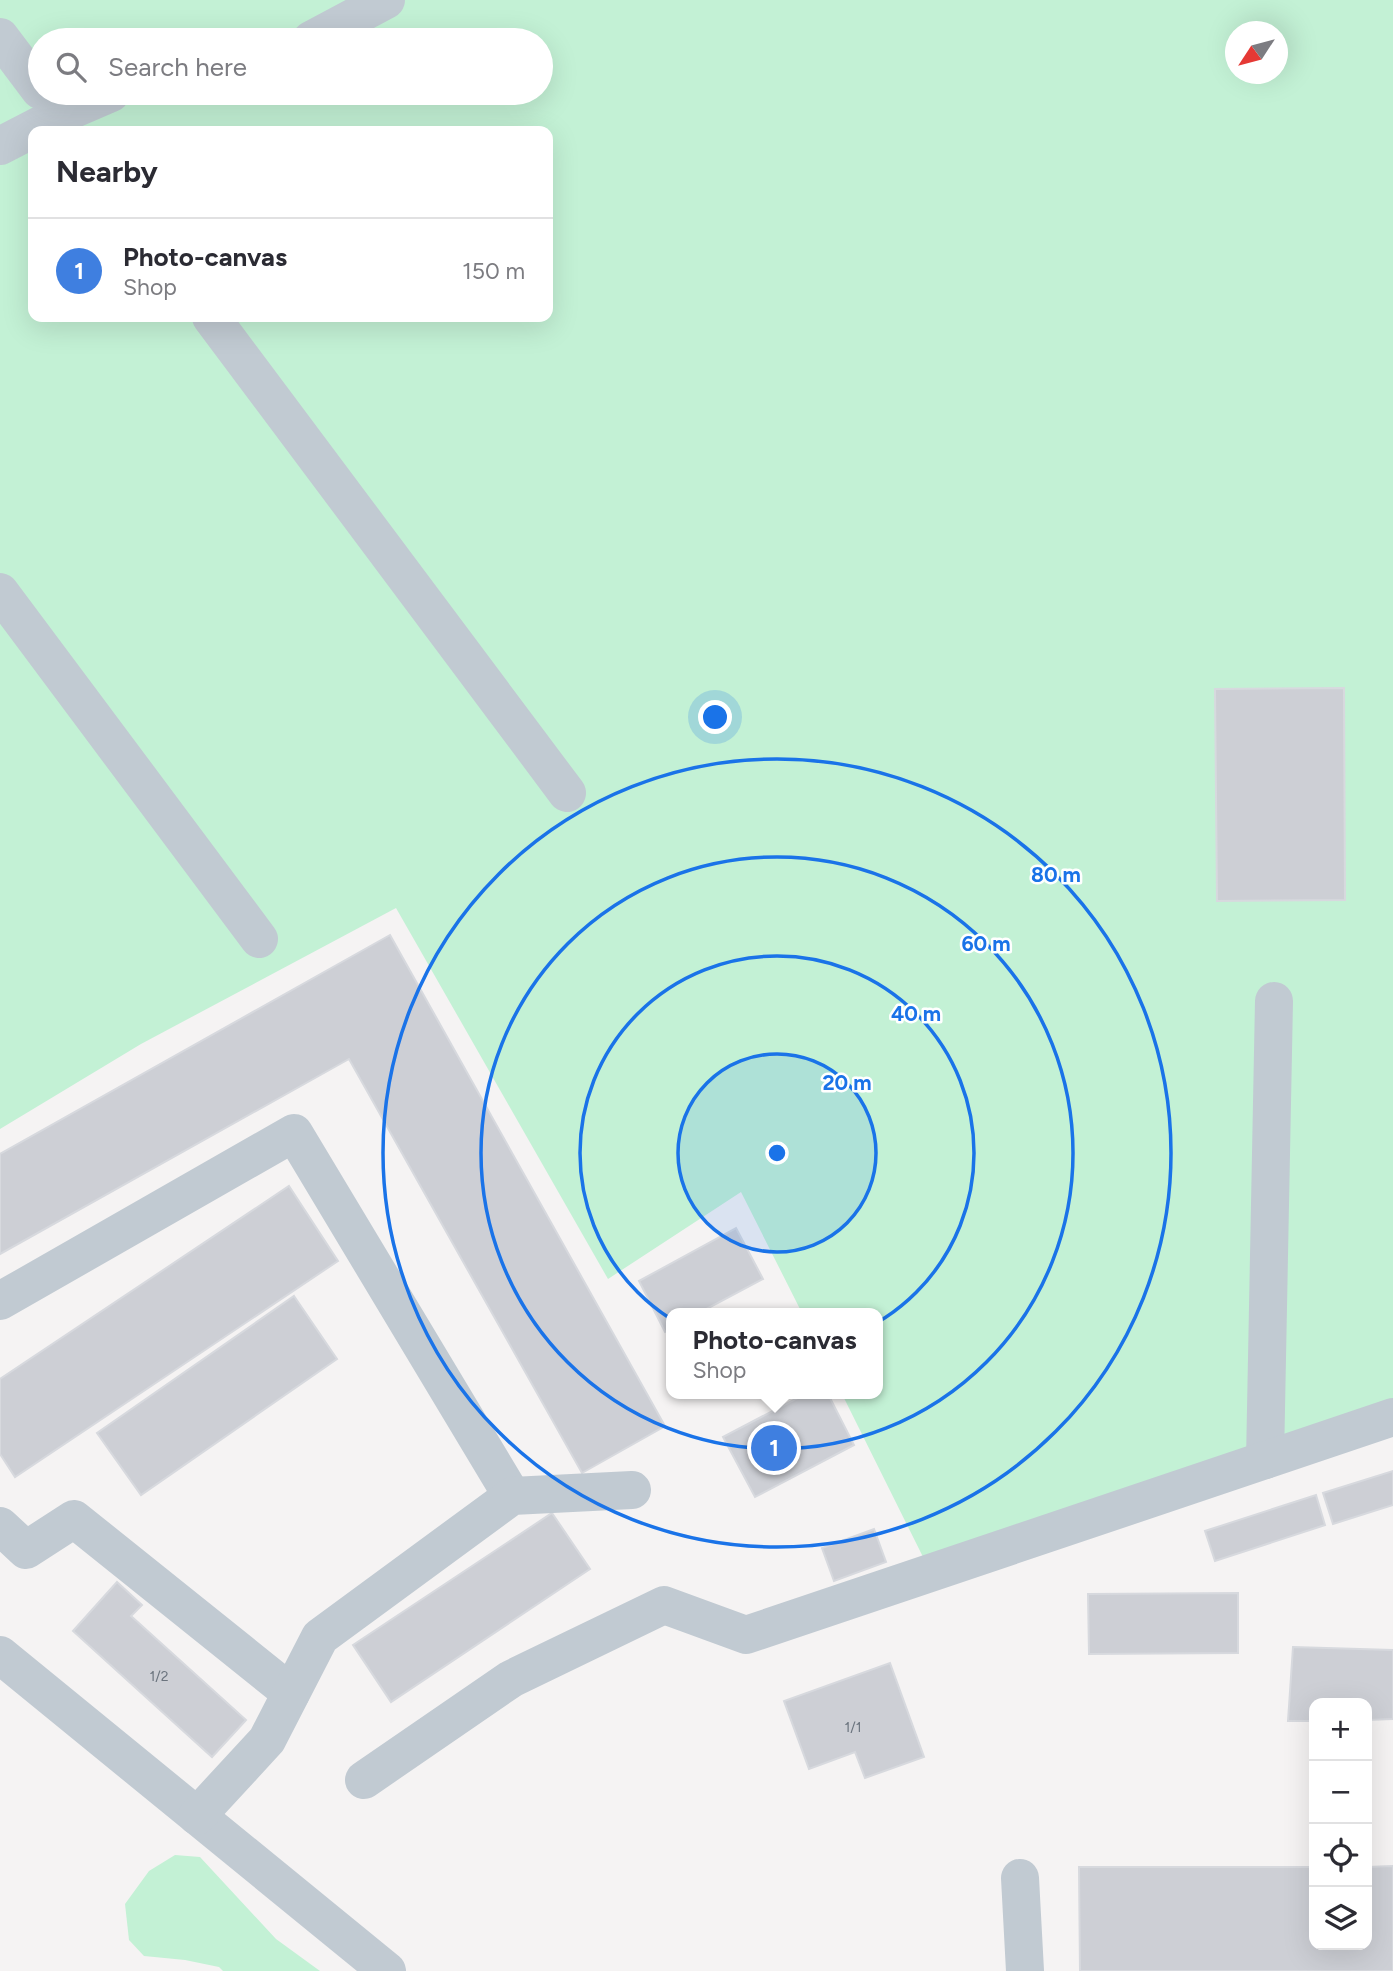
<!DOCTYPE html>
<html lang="en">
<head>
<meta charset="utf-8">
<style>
  :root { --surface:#fff; --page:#f2f2f3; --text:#2b2b33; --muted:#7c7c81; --line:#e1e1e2; --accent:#1a73e8 }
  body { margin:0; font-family:Figtree,sans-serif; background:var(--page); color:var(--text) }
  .controls { position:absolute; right:21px; bottom:21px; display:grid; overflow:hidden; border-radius:14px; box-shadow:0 7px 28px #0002 }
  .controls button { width:63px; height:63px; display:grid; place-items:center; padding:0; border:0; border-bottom:2px solid var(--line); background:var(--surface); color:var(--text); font:35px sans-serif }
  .compass { position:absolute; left:1225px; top:21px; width:63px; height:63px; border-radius:50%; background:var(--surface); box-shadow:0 7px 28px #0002; rotate:234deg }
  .you { position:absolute; left:716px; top:718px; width:24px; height:24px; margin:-18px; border:5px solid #fff; border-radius:50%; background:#1a73e8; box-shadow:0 0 0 10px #1a73e833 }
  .badge { display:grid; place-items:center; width:46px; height:46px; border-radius:50%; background:var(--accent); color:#fff; font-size:23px; font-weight:700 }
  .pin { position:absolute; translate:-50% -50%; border:4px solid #fff; box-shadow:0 2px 7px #0006 }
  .popup { position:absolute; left:666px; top:1308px; width:217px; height:91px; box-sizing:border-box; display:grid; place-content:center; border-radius:14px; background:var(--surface); filter:drop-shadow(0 2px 5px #0005); font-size:23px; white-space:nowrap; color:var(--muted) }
  .popup b { font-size:26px; color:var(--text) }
  .popup::after { content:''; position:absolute; left:50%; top:100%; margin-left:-14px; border:14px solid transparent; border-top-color:var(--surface) }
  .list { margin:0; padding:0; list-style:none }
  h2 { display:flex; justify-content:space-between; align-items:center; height:91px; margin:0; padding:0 28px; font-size:30px }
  h2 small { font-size:23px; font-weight:400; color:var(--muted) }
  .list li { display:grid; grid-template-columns:46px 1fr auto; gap:21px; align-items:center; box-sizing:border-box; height:105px; padding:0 28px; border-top:2px solid var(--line) }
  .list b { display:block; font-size:26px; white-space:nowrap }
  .list p { margin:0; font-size:23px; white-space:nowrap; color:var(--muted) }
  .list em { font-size:23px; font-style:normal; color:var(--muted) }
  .icon { flex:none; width:38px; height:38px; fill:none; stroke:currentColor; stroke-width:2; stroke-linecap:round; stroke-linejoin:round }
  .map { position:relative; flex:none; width:1393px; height:1971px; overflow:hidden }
  .search { position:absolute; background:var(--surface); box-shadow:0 7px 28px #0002; left:28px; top:28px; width:525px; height:77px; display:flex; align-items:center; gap:18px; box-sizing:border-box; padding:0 24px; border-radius:38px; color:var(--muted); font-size:26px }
  .panel { position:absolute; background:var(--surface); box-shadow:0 7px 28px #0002; left:28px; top:126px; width:525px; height:196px; border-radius:14px }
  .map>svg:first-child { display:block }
  .green { fill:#c3f1d5; fill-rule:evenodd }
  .building { fill:#cdcfd5; stroke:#d7d9de; stroke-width:2 }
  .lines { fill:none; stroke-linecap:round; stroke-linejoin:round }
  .minor { stroke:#c1cad2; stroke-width:38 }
  .ring { fill:none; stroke:#1a73e8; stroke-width:3.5 }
  .labels { text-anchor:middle; stroke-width:5; stroke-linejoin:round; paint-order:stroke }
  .number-label { font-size:14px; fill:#6b747e }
  .centre { fill:#1a73e8; stroke:#fff; stroke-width:3.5 }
  .ring-label { font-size:21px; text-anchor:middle; font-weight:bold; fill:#1a73e8; stroke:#fff; stroke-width:5; stroke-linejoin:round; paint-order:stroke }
</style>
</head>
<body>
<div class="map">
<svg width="1393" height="1971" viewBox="0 0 1393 1971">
  <rect width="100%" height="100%" fill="#f5f3f3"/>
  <g class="green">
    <path d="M0,0H1393V1405L925,1561L842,1394H877V1313H802L741,1192L608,1279L396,908L141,1044L0,1129ZM1236,32H1278V74H1236ZM40,40H541V93H40ZM33,131H548V317H33Z"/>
    <path d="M175,1855L200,1857L276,1939L320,1971H223L219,1967L185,1960L144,1956L129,1940L125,1904L149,1871Z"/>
  </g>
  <g class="building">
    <path d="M1344,688L1345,900L1217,901L1215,689Z"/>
    <path d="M390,935L665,1426L582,1473L349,1059L0,1254V1154Z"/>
    <path d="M289,1186L338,1261L15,1477L0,1454V1379Z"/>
    <path d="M736,1228L763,1279L699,1313H671V1329L665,1332L639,1281Z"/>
    <path d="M294,1296L337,1359L141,1495L97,1433Z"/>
    <path d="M805,1394H828L854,1445L755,1497L723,1437Z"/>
    <path d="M1393,1471V1505L1333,1524L1323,1493Z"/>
    <path d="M1316,1495L1325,1525L1215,1561L1205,1531Z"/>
    <path d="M552,1513L590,1569L391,1702L353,1645Z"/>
    <path d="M874,1529L886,1562L834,1581L822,1548Z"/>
    <path d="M117,1582L142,1605L131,1616L246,1720L212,1757L73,1631Z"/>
    <path d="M1238,1593V1653L1089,1654L1088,1594Z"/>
    <path d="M1293,1647L1393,1650V1719L1367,1720V1703H1314V1721H1288Z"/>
    <path d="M890,1663L924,1757L865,1778L855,1752L809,1769L784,1701Z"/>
    <path d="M1393,1866V1971H1080L1079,1867H1314V1945H1367V1867Z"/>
  </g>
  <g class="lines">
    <g class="minor">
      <path d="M0,37L40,90"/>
      <path d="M311,40L386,0"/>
      <path d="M0,146L60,115L111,93"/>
      <path d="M211,317L567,793"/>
      <path d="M0,592L259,939"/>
      <path d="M0,1301L294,1133L512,1496"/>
      <path d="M1265,1460L1274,1001"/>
      <path d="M0,1526L26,1550L74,1519L291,1693"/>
      <path d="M0,1655L387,1971"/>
      <path d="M364,1780L511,1679L664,1605L746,1635L1393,1417"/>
      <path d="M197,1816L267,1740L320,1637L512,1496L632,1490"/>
      <path d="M1020,1878L1025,1971"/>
    </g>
  </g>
  <circle cx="777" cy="1153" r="99" fill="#1a73e8" fill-opacity=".12"/>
  <g class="ring">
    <circle cx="777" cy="1153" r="99"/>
    <circle cx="777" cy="1153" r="197"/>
    <circle cx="777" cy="1153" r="296"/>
    <circle cx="777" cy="1153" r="394"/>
  </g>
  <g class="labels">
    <g class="number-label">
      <text x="159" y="1681">1/2</text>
      <text x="853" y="1732">1/1</text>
    </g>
  </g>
  <circle cx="777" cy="1153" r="10" class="centre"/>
  <g class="ring-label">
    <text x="1056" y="882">80 m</text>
    <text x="986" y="951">60 m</text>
    <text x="916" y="1021">40 m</text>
    <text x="847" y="1090">20 m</text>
  </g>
</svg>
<div class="controls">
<button>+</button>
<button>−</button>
<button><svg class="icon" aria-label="locate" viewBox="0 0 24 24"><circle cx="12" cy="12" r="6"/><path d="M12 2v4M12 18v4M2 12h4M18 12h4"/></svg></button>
<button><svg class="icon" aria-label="layers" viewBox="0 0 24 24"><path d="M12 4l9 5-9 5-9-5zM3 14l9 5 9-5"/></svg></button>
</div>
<svg class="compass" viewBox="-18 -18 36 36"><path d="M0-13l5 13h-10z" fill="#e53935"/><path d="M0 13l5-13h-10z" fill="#7c7c81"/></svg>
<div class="you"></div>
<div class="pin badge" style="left:774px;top:1448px;background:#3f7fe0">1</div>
<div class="popup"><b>Photo-canvas</b>Shop</div>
<div class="search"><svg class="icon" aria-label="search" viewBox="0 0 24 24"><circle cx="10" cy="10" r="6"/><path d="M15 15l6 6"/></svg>Search here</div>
<section class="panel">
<h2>Nearby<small></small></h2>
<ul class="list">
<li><span class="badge" style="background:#3f7fe0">1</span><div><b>Photo-canvas</b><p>Shop</p></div><em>150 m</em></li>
</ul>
</section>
</div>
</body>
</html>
